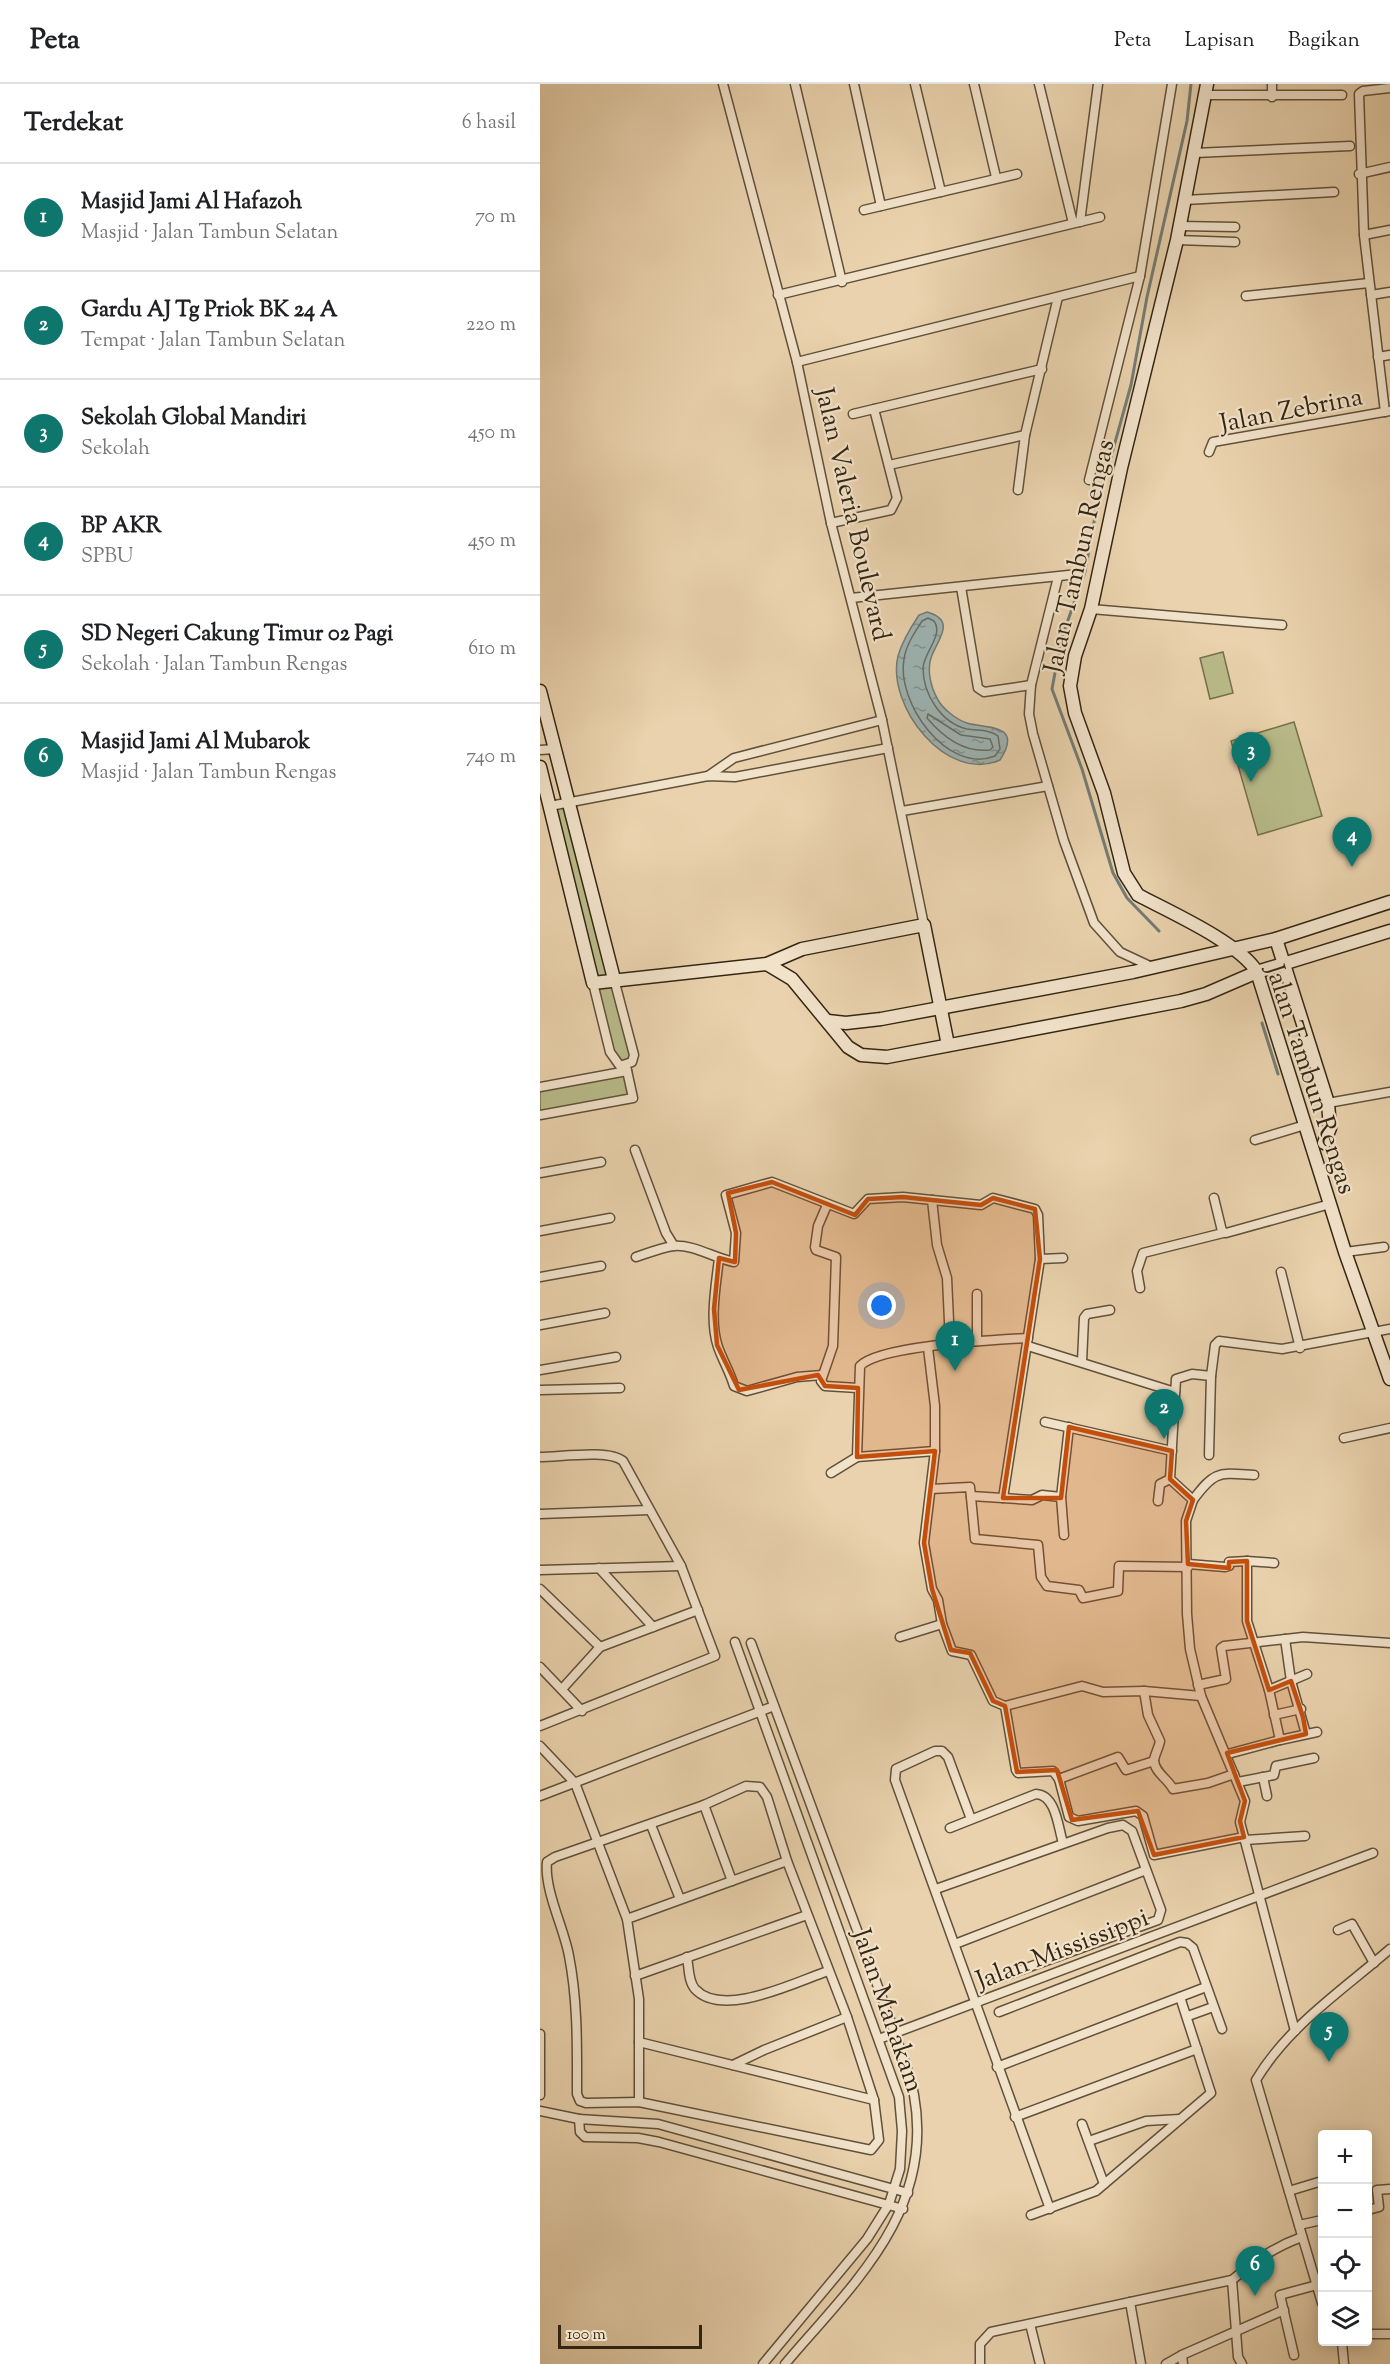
<!DOCTYPE html>
<html lang="id">
<head>
<meta charset="utf-8">
<style>
  :root { --surface:#fff; --page:#f6f6f6; --text:#202124; --muted:#757577; --line:#e0e0e0; --accent:#0f766e }
  body { margin:0; font-family:"Sorts Mill Goudy",serif; background:var(--page); color:var(--text) }
  .controls { position:absolute; right:18px; bottom:18px; display:grid; overflow:hidden; border-radius:6px; box-shadow:0 3px 15px #0003 }
  .controls button { width:54px; height:54px; display:grid; place-items:center; padding:0; border:0; border-bottom:2px solid var(--line); background:var(--surface); color:var(--text); font:30px sans-serif }
  .scale { position:absolute; left:18px; bottom:15px; width:144px; box-sizing:border-box; padding-left:6px; border:3px solid #342613; border-top:0; font-size:16px; line-height:21px; white-space:nowrap; color:#342613; -webkit-text-stroke:4px #f1e2ca; paint-order:stroke }
  .you { position:absolute; left:342px; top:1222px; width:21px; height:21px; margin:-15px; border:4px solid #fff; border-radius:50%; background:#1a73e8; box-shadow:0 0 0 9px #1a73e833 }
  .badge { display:grid; place-items:center; width:39px; height:39px; border-radius:50%; background:var(--accent); color:#fff; font-size:20px; font-weight:700 }
  .pin { position:absolute; translate:-50% -50px; filter:drop-shadow(0 2px 3px #0008) }
  .pin::after { content:''; position:absolute; top:32px; width:21px; height:18px; background:inherit; clip-path:polygon(0 0,100% 0,50% 100%) }
  .list { margin:0; padding:0; list-style:none }
  h2 { display:flex; justify-content:space-between; align-items:center; height:78px; margin:0; padding:0 24px; font-size:26px }
  h2 small { font-size:20px; font-weight:400; color:var(--muted) }
  .list li { display:grid; grid-template-columns:39px 1fr auto; gap:18px; align-items:center; box-sizing:border-box; height:108px; padding:0 24px; border-top:2px solid var(--line) }
  .list b { display:block; font-size:22px; white-space:nowrap }
  .list p { margin:0; font-size:20px; white-space:nowrap; color:var(--muted) }
  .list em { font-size:20px; font-style:normal; color:var(--muted) }
  .icon { flex:none; width:33px; height:33px; fill:none; stroke:currentColor; stroke-width:2; stroke-linecap:round; stroke-linejoin:round }
  .map { position:relative; flex:none; width:850px; height:2280px; overflow:hidden }
  header { display:flex; align-items:center; gap:36px; box-sizing:border-box; height:84px; padding:0 30px; background:var(--surface); border-bottom:2px solid var(--line) }
  header strong { font-size:28px }
  nav { display:flex; gap:33px; margin-inline-start:auto; font-size:21px }
  main { display:flex }
  aside { flex:1; background:var(--surface) }
  .map>svg:first-child { display:block }
  .grass { fill:#b8bb89; stroke:#76704e; stroke-width:1.5 }
  .water { fill:url(#water-ripples); stroke:#737c75; stroke-width:1.5 }
  .lines { fill:none; stroke-linecap:round; stroke-linejoin:round }
  .shore { stroke:#686e64; stroke-width:1.5 }
  .stream { stroke:#737c75; stroke-width:3 }
  .street-casing { stroke:#61513a; stroke-width:11 }
  .secondary-casing { stroke:#342613; stroke-width:15 }
  .street { stroke:#f1e2ca; stroke-width:8 }
  .secondary { stroke:#f1e2ca; stroke-width:12 }
  .marked { fill:#c44f0d; fill-opacity:0.2; stroke:#c44f0d; stroke-width:4.5; stroke-linejoin:round }
  .labels { text-anchor:middle; stroke-width:4.5; stroke-linejoin:round; paint-order:stroke }
  .street-label { font-size:26px; fill:#342613; stroke:#f1e2ca }
</style>
</head>
<body>
<header>
<strong>Peta</strong>
<nav><a>Peta</a><a>Lapisan</a><a>Bagikan</a></nav>
</header>
<main>
<aside>
<h2>Terdekat<small>6 hasil</small></h2>
<ul class="list">
<li><span class="badge">1</span><div><b>Masjid Jami Al Hafazoh</b><p>Masjid · Jalan Tambun Selatan</p></div><em>70 m</em></li>
<li><span class="badge">2</span><div><b>Gardu AJ Tg Priok BK 24 A</b><p>Tempat · Jalan Tambun Selatan</p></div><em>220 m</em></li>
<li><span class="badge">3</span><div><b>Sekolah Global Mandiri</b><p>Sekolah</p></div><em>450 m</em></li>
<li><span class="badge">4</span><div><b>BP AKR</b><p>SPBU</p></div><em>450 m</em></li>
<li><span class="badge">5</span><div><b>SD Negeri Cakung Timur 02 Pagi</b><p>Sekolah · Jalan Tambun Rengas</p></div><em>610 m</em></li>
<li><span class="badge">6</span><div><b>Masjid Jami Al Mubarok</b><p>Masjid · Jalan Tambun Rengas</p></div><em>740 m</em></li>
</ul>
</aside>
<div class="map">
<svg width="850" height="2280" viewBox="0 0 850 2280">
  <defs>
    <pattern id="water-ripples" width="26" height="14" patternUnits="userSpaceOnUse" patternTransform="scale(1.5)"><rect width="26" height="14" fill="#9db5b6"/><path d="M2 4q2-2 4 0t4 0M15 11q2-2 4 0t4 0" fill="none" stroke="#819393"/></pattern>
  </defs>
  <rect width="100%" height="100%" fill="#e9d2ad"/>
  <filter id="stains"><feTurbulence type="fractalNoise" baseFrequency=".00333" numOctaves="4"/><feColorMatrix values="0 0 0 0 .2 0 0 0 0 .09 0 0 0 0 .02 0 0 0 .5 -.17"/></filter>
  <radialGradient id="worn" r=".72"><stop offset=".6" stop-color="#630" stop-opacity="0"/><stop offset="1" stop-color="#630" stop-opacity=".3"/></radialGradient>
  <g class="grass">
    <path d="M683,568L693,609L670,615L660,574Z"/>
    <path d="M754,638L782,732L718,751L691,657Z"/>
    <path d="M28,718L92,978L74,977L10,722Z"/>
    <path d="M87,987L93,1014L0,1031V1003Z"/>
  </g>
  <path class="water" d="M387,528C416,536 399,554 392,571C386,585 391,604 398,616C403,625 417,636 427,639C446,645 484,639 460,676C407,700 346,622 358,572C362,558 371,543 379,531Z"/>
  <g class="lines">
    <g class="shore">
      <path d="M388,534L394,537C404,551 384,568 383,584C383,610 401,639 427,645C437,647 449,645 458,652L460,665L455,672C407,691 356,618 364,575C366,561 375,548 382,537Z"/>
      <path d="M388,630L421,651L450,655L453,663L450,666C424,669 403,653 387,634Z"/>
    </g>
    <g class="stream">
      <path d="M619,847L587,814L573,789L542,685L512,605L521,556L545,488L556,427L591,301L607,213L647,37L651,0"/>
      <path d="M722,939L738,990"/>
    </g>
    <g class="street-casing">
      <g id="street">
        <path d="M183,0L257,278L291,439L342,636L384,841"/>
        <path d="M255,0L302,198"/>
        <path d="M314,0L341,122"/>
        <path d="M375,0L401,108"/>
        <path d="M434,0L456,93"/>
        <path d="M499,0L533,139"/>
        <path d="M732,0V13"/>
        <path d="M665,11H802"/>
        <path d="M655,69L810,62"/>
        <path d="M819,90L850,83"/>
        <path d="M645,116L794,108"/>
        <path d="M324,126L477,90"/>
        <path d="M540,138L558,0"/>
        <path d="M639,142L695,143"/>
        <path d="M824,151L850,146"/>
        <path d="M637,156L695,158"/>
        <path d="M238,211L560,133"/>
        <path d="M831,211L850,208"/>
        <path d="M706,212L829,199"/>
        <path d="M838,273L850,271"/>
        <path d="M257,278L600,192"/>
        <path d="M845,328L824,151L819,10L823,7L850,4"/>
        <path d="M313,330L334,325"/>
        <path d="M669,368L673,358L850,327"/>
        <path d="M349,381L485,351L518,213"/>
        <path d="M549,396L600,192L632,0"/>
        <path d="M478,406L485,351"/>
        <path d="M291,439L351,426L357,414L334,325L502,285"/>
        <path d="M518,493L491,601L489,630L493,650L524,757L554,839L580,868L612,883"/>
        <path d="M421,503L438,604L444,608L491,601"/>
        <path d="M311,514L538,490"/>
        <path d="M551,525L742,541"/>
        <path d="M0,666L15,665"/>
        <path d="M168,692L194,674L342,636"/>
        <path d="M10,722L168,692L195,693L348,664"/>
        <path d="M362,727L508,702"/>
        <path d="M53,899L70,968L80,982L92,978L94,971L74,895"/>
        <path d="M0,1003L87,987"/>
        <path d="M788,1019L850,1008"/>
        <path d="M0,1031L93,1014L86,982"/>
        <path d="M715,1056L765,1041"/>
        <path d="M95,1066L126,1149L134,1162"/>
        <path d="M0,1089L61,1078"/>
        <path d="M674,1114L682,1147L686,1149L790,1120"/>
        <path d="M392,1116L441,1121L453,1114L495,1125L498,1131L500,1175L463,1414"/>
        <path d="M287,1121L278,1142L275,1163L276,1166L296,1173L293,1262L281,1297L285,1302L318,1304"/>
        <path d="M0,1147L70,1134"/>
        <path d="M805,1168L844,1163"/>
        <path d="M96,1173C108,1169 121,1164 133,1162C153,1160 174,1174 194,1178L196,1149L186,1111L232,1098L314,1130L328,1115L363,1113L392,1116L397,1161L407,1194L410,1259"/>
        <path d="M179,1174C176,1202 169,1236 178,1263C183,1277 190,1288 194,1302L207,1307L257,1293L282,1291"/>
        <path d="M500,1175L523,1174"/>
        <path d="M741,1188L760,1264"/>
        <path d="M0,1193L61,1182"/>
        <path d="M600,1204L597,1187L603,1169L683,1149"/>
        <path d="M0,1241L65,1229"/>
        <path d="M437,1257V1210"/>
        <path d="M488,1262L635,1308"/>
        <path d="M388,1264L395,1322V1367L384,1459L392,1505L398,1516L402,1540L412,1567L431,1571L453,1617L465,1622L542,1602L563,1608L604,1607L661,1612"/>
        <path d="M542,1278L544,1234L547,1230L570,1226"/>
        <path d="M0,1286L76,1273"/>
        <path d="M0,1306L80,1304"/>
        <path d="M505,1338L632,1367"/>
        <path d="M804,1354L850,1344"/>
        <path d="M395,1367L317,1373L320,1282C340,1261 456,1256 488,1254"/>
        <path d="M669,1371L671,1292"/>
        <path d="M0,1373C20,1373 69,1365 83,1377L141,1482L175,1572L0,1642"/>
        <path d="M291,1389L317,1373"/>
        <path d="M391,1405L430,1403L435,1455L498,1461L501,1493L507,1502L539,1506L543,1514L578,1507L579,1482L648,1483"/>
        <path d="M431,1412L492,1416L502,1411L521,1413"/>
        <path d="M653,1416C675,1386 679,1389 714,1391"/>
        <path d="M618,1417L620,1400L630,1395"/>
        <path d="M0,1430L109,1426"/>
        <path d="M524,1451L521,1413L529,1343"/>
        <path d="M734,1479L707,1477V1537L729,1606L740,1656L777,1648"/>
        <path d="M648,1480L685,1483L689,1482V1478L707,1477"/>
        <path d="M59,1484L113,1543"/>
        <path d="M0,1486L141,1482"/>
        <path d="M0,1505L60,1563"/>
        <path d="M360,1553L402,1540"/>
        <path d="M745,1555L751,1597L766,1650"/>
        <path d="M195,1558L359,2013L362,2047L360,2085L349,2120L327,2155L223,2280"/>
        <path d="M211,1559L355,1949C361,1969 370,1990 374,2011C395,2127 313,2200 245,2280"/>
        <path d="M0,1583L42,1627"/>
        <path d="M658,1601L686,1595L681,1564L684,1562L763,1553L850,1559"/>
        <path d="M22,1605L60,1563L158,1526"/>
        <path d="M729,1606L767,1590"/>
        <path d="M604,1607L608,1631L620,1657C619,1663 615,1670 614,1676C614,1688 628,1695 633,1705L668,1699L694,1690"/>
        <path d="M465,1622L476,1686L478,1689L513,1687L519,1695"/>
        <path d="M734,1631L761,1625"/>
        <path d="M0,1662L35,1699L87,1835L99,1915V2018"/>
        <path d="M688,1670L740,1656"/>
        <path d="M614,1677L586,1686L578,1673L519,1695L529,1733L538,1737L596,1727L603,1732L614,1771L704,1753"/>
        <path d="M723,1693L727,1712"/>
        <path d="M698,1698L734,1691L736,1682L774,1674"/>
        <path d="M206,1702L220,1703L227,1713L247,1777L307,1933L334,2016L339,2056L331,2066L99,2018L46,2019L40,2017L37,2010C37,1964 38,1918 29,1872C24,1844 4,1806 7,1778L15,1773L164,1721Z"/>
        <path d="M0,1712L234,1622"/>
        <path d="M164,1721L192,1797"/>
        <path d="M431,1735L408,1673L402,1667H395L356,1685L355,1696L510,2125"/>
        <path d="M111,1741L140,1815"/>
        <path d="M410,1744L496,1710C516,1711 518,1743 523,1759"/>
        <path d="M705,1756L765,1752"/>
        <path d="M396,1805L568,1744L583,1741L592,1747L621,1826L618,1836L448,1898"/>
        <path d="M87,1835L247,1777"/>
        <path d="M798,1846L812,1840L834,1879"/>
        <path d="M415,1860L606,1786"/>
        <path d="M147,1873C149,1883 148,1897 155,1905C183,1935 255,1898 288,1887"/>
        <path d="M95,1892L267,1831"/>
        <path d="M459,1928L640,1858L647,1859L653,1864L682,1945"/>
        <path d="M648,1932L673,1923"/>
        <path d="M755,1947L700,1738L705,1717L661,1612L650,1565L647,1530L646,1437L653,1416L630,1395L636,1295L652,1290L671,1292L675,1261L679,1257L742,1265L850,1245"/>
        <path d="M0,1950V2011"/>
        <path d="M339,1955L833,1769"/>
        <path d="M99,1958L334,2016"/>
        <path d="M193,1981L224,1966L307,1933"/>
        <path d="M457,1983L666,1903"/>
        <path d="M0,2027L39,2035"/>
        <path d="M475,2033L657,1965"/>
        <path d="M542,2040L564,2100"/>
        <path d="M549,2057L606,2037L640,2035"/>
        <path d="M749,2107L782,2097"/>
        <path d="M363,2125L119,2058L98,2054L45,2053L40,2048L39,2035L118,2040L368,2109"/>
        <path d="M828,2126L839,2123L837,2106L850,2105"/>
        <path d="M491,2131L556,2107L671,2009L640,1913"/>
        <path d="M759,2141L782,2136"/>
        <path d="M692,2196L698,2273L702,2280"/>
        <path d="M590,2218L601,2280"/>
        <path d="M782,2219L716,1996C749,1941 803,1906 850,1865"/>
        <path d="M490,2240L500,2280"/>
        <path d="M828,2250H850"/>
        <path d="M802,2258L804,2280"/>
        <path d="M754,2271L740,2211L777,2201"/>
        <path d="M440,2280V2260L451,2248L692,2196C715,2177 734,2163 762,2153"/>
        <path d="M626,2280L642,2271"/>
        <path d="M643,2280L642,2271L744,2226"/>
      </g>
    </g>
    <g class="secondary-casing">
      <g id="secondary">
        <path d="M667,0L637,156L581,384L551,525L535,572L530,602L535,629L564,709L584,789L598,811C628,827 700,859 717,888L805,1168L850,1295"/>
        <path d="M0,607L74,895"/>
        <path d="M0,683L53,899L227,880L262,865L384,841L408,961"/>
        <path d="M736,855L788,1019L790,1044L784,1059"/>
        <path d="M227,880L252,895L308,963L321,971L347,973L641,917L666,910L717,888L850,847"/>
        <path d="M288,937L306,939L341,935L593,888L736,855L850,818"/>
      </g>
    </g>
    <use href="#street" class="street"/>
    <use href="#secondary" class="secondary"/>
  </g>
  <path class="marked" d="M232,1098L315,1131L328,1115L363,1113L441,1121L453,1114L495,1125L500,1175L463,1414H521L529,1343L632,1367L630,1395L653,1416L646,1437L648,1480L689,1484V1478L707,1477V1537L729,1606L751,1597L763,1633L766,1650L687,1669L705,1717L700,1737L704,1753L614,1771L598,1727L532,1736L517,1686L477,1688L465,1622L453,1617L430,1569L411,1566L392,1505L384,1459L395,1367L317,1373L318,1304L285,1302L278,1291L199,1306L177,1261L174,1225L179,1174L195,1178L196,1149L188,1109Z"/>
  <g class="labels">
    <g class="street-label">
      <text transform="translate(751 325) rotate(-11)" y="9">Jalan Zebrina</text>
      <text transform="translate(314 430) rotate(77)" y="9">Jalan Valeria Boulevard</text>
      <text transform="translate(538 472) rotate(-77)" y="9">Jalan Tambun Rengas</text>
      <text transform="translate(772 995) rotate(72)" y="9">Jalan Tambun Rengas</text>
      <text transform="translate(522 1864) rotate(-21)" y="9">Jalan Mississippi</text>
      <text transform="translate(349 1926) rotate(71)" y="9">Jalan Mahakam</text>
    </g>
  </g>
  <rect width="100%" height="100%" filter="url(#stains)"/>
  <rect width="100%" height="100%" fill="url(#worn)"/>
</svg>
<div class="controls">
<button>+</button>
<button>−</button>
<button><svg class="icon" aria-label="locate" viewBox="0 0 24 24"><circle cx="12" cy="12" r="6"/><path d="M12 2v4M12 18v4M2 12h4M18 12h4"/></svg></button>
<button><svg class="icon" aria-label="layers" viewBox="0 0 24 24"><path d="M12 4l9 5-9 5-9-5zM3 14l9 5 9-5"/></svg></button>
</div>
<div class="scale">100 m</div>
<div class="you"></div>
<div class="pin badge" style="left:415px;top:1287px">1</div>
<div class="pin badge" style="left:624px;top:1355px">2</div>
<div class="pin badge" style="left:711px;top:698px">3</div>
<div class="pin badge" style="left:812px;top:783px">4</div>
<div class="pin badge" style="left:789px;top:1978px">5</div>
<div class="pin badge" style="left:715px;top:2212px">6</div>
</div>
</main>
</body>
</html>
